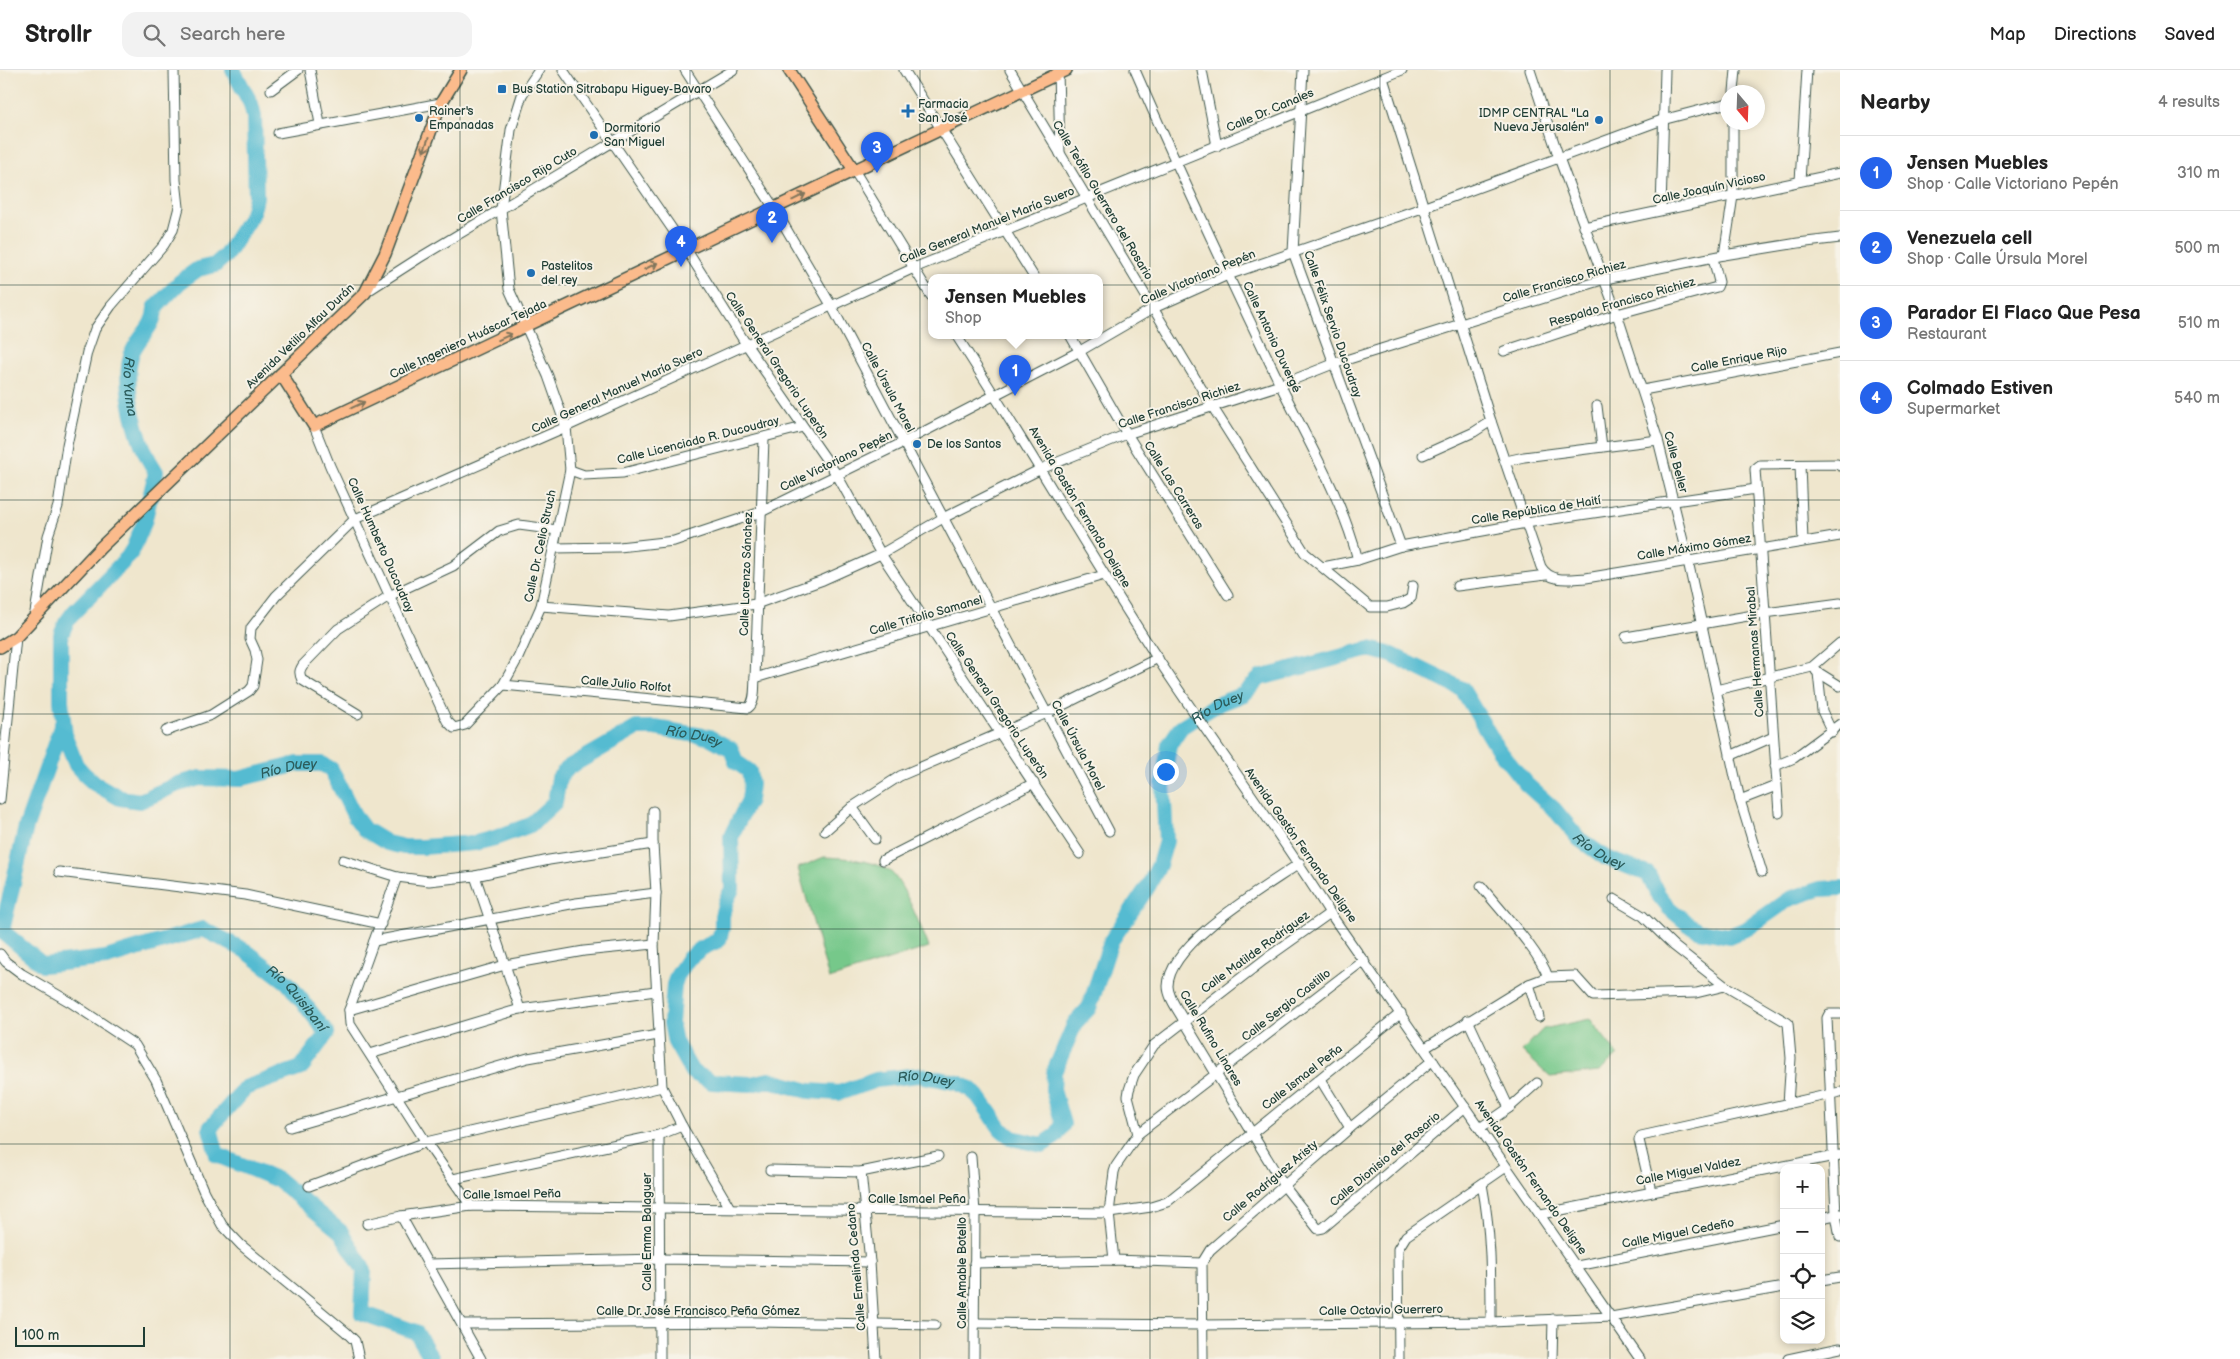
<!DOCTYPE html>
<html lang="en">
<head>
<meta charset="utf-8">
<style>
  :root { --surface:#fff; --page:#f2f2f2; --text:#222; --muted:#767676; --line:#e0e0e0; --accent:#2563eb }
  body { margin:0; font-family:"Balsamiq Sans",sans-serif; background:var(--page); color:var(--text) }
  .controls { position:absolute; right:15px; bottom:15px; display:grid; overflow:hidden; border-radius:10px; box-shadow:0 2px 8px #0003 }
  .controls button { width:45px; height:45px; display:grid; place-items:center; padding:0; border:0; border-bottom:1px solid var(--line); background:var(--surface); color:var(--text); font:25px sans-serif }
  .compass { position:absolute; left:1720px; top:15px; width:45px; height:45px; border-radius:50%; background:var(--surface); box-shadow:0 2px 8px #0003; rotate:161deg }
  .scale { position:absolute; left:15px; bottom:12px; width:130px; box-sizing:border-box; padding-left:5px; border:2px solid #1f3d34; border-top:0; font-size:14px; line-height:18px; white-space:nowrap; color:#1f3d34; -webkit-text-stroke:4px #f7f3e8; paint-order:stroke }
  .you { position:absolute; left:1165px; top:701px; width:18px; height:18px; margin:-12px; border:4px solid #fff; border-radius:50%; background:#1a73e8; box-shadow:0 0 0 8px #1a73e833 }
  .badge { display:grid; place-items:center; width:32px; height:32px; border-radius:50%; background:var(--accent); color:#fff; font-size:16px; font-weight:700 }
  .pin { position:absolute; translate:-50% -41px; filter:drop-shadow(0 1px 2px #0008) }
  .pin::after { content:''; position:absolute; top:26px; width:18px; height:15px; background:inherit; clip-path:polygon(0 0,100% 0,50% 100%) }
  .popup { position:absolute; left:928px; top:204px; width:175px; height:65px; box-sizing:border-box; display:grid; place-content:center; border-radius:10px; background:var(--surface); filter:drop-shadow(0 1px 4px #0005); font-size:16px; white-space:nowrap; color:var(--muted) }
  .popup b { font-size:19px; color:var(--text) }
  .popup::after { content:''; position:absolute; left:50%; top:100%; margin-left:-10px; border:10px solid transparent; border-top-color:var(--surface) }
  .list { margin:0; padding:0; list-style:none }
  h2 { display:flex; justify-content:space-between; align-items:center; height:65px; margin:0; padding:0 20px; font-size:21px }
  h2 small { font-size:16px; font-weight:400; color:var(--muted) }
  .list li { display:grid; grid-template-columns:32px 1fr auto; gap:15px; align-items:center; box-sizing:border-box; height:75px; padding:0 20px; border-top:1px solid var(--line) }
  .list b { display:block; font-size:19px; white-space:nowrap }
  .list p { margin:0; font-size:16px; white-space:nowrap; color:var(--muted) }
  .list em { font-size:16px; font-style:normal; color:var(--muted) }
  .icon { flex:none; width:28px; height:28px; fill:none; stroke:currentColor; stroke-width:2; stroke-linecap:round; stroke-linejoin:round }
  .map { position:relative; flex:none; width:1840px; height:1289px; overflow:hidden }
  header { display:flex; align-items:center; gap:30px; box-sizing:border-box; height:70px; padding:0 25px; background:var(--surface); border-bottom:1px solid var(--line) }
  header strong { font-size:24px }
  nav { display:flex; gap:28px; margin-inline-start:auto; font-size:18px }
  .search { width:350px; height:45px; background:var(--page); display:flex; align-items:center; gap:12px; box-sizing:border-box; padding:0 18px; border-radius:15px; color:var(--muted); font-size:19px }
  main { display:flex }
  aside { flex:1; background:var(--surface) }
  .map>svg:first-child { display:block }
  .green { fill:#76c88a; stroke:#4a825f }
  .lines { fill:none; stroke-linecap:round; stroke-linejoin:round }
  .river { stroke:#54bbd1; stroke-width:16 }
  .minor-casing { stroke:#3e564b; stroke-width:11 }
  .major-casing { stroke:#3e564b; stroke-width:14 }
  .minor { stroke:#fff; stroke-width:9 }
  .major { stroke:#fbbb8c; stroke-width:11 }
  .oneway { stroke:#82765c }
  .grid { fill:none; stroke:#1f3d34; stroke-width:1; stroke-opacity:0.55 }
  .poi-dot { fill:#1f6fb2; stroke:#f7f3e8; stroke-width:2 }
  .labels { text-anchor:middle; stroke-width:4; stroke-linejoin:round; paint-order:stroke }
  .poi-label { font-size:12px; fill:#1f3d34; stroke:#f7f3e8; text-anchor:start }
  .street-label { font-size:12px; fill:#1f3d34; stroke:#f7f3e8 }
  .water-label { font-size:14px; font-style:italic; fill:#2c5c5b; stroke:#f7f3e8 }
</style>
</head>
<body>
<header>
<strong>Strollr</strong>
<div class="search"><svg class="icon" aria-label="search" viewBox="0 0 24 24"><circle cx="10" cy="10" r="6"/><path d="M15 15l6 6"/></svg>Search here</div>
<nav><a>Map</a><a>Directions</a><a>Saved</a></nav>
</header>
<main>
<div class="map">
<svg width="1840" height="1289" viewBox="0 0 1840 1289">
  <rect width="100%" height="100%" fill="#f7f3e8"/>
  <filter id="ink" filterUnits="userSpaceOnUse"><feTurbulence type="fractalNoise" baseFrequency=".02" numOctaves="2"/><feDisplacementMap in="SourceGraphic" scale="10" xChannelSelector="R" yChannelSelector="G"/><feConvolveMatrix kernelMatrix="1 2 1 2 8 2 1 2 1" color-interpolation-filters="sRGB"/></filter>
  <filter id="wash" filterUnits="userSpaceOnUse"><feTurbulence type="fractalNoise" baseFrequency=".0096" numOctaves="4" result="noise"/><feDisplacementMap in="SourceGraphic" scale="20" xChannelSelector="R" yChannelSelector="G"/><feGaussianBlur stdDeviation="1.12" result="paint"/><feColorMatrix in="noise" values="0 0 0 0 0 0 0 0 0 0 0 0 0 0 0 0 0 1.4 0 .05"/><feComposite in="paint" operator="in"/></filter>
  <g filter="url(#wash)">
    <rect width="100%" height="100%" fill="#efe6cd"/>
    <g class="green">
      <path d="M824,787C846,788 868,789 888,800C901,806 923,862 929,877L829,909L798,798Z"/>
      <path d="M1590,949L1618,985L1599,1002L1550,1007L1522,981L1543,959Z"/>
    </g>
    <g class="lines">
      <g class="river">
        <path id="s1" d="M233,0L251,34L254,46L256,127L252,144L226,185L215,195L198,199L180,212L155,238C155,258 136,268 131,286C122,319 138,375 156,402L144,453L133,479L128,487L74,542L66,553L61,565V631L65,666L76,695L84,704L94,713L120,728L140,731L178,714L200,708L239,709L298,694H322L331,699L355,747L364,759L387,773L404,777H422L475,773L495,768L530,755L555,732L559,708L569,697L637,658H655L709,667L731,679L736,692L749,701L751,714L749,730L731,766L732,819L726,831L722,846V858L719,870L702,878L688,889L677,906L674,915L671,953L675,972L692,1002L712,1012L751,1014L769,1010L809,1021L839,1023L876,1010L918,1005L939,1009L958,1013L970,1019L978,1026L1001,1059L1012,1068L1042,1075L1056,1066L1063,1054L1053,1020L1054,1002L1075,953L1089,938L1111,871L1149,815L1159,795L1166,771L1163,714L1169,675L1181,657L1216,635L1244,624L1260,608L1370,579L1392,585L1462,619L1498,679L1526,714L1555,740L1579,769L1606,788L1648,804L1657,823L1669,838L1688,854L1698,860L1729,866L1748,858L1789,829L1820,819L1840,818"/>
        <path id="s2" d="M62,654L26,757L2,861L43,895L106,888L203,859L246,881L288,913L327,963L301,998L245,1018L210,1058L217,1085L278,1110L341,1162L364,1200L362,1243L416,1262L432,1289"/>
      </g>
    </g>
  </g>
  <g filter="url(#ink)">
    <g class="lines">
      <g class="minor-casing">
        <g id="minor">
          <path d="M310,0L320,54"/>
          <path d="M563,0L686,179L746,274L837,405L881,484L1080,784"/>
          <path d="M685,0L774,138L831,235L1109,761"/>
          <path d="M904,0L1034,207"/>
          <path d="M1010,0L1212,336L1305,483L1370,537H1387L1403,533L1411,528L1413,516"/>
          <path d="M1058,0L1060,84"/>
          <path d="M1135,0C1181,106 1230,210 1280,314C1308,372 1342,428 1358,490"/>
          <path d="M1202,0L1217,76"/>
          <path d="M1303,0L1293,182L1401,476"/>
          <path d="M1530,0L1559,88L1617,244L1658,370L1688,491L1740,730L1762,802"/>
          <path d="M1383,8L1491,351L1541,497C1551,513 1568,509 1586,508L1840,466"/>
          <path d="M271,20L298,0"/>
          <path d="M1734,22L1736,0"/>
          <path d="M278,63L441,33"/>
          <path d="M854,100L931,226"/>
          <path d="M1800,111L1807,0"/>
          <path d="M1661,140L1665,0"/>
          <path d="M1584,157L1840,103"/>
          <path d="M1724,185L1733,126V52"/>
          <path d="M366,222L419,188L733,0"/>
          <path d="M956,265C1025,371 1087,480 1156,586C1213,673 1275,755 1330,843L1640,1289"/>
          <path d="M1070,265L1127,364L1228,525"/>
          <path d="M1504,281L1617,244L1717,217L1719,212L1713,188"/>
          <path d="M1643,320L1840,283"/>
          <path d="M1597,336L1602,377"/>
          <path d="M314,356L330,396L447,651L454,658L465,655L503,615L518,588L541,536L570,400L566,357L548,306L509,219L501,139L511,60L522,25L539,0"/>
          <path d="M1423,385L1474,362L1491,351"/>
          <path d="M1506,391L1524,387L1658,370"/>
          <path d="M1800,395L1803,471"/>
          <path d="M570,400L584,405L623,403L803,357"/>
          <path d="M554,478L619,477L674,471L761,442L904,372L1080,281L1154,238L1228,205L1425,137L1662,50L1728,33"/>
          <path d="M1323,497L1358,490L1401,476L1526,453L1756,419"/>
          <path d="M1457,516L1546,505"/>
          <path d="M541,536L669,546L756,534L823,510L881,484L943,448L1041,399L1127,364L1280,315L1333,294L1605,209L1724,185L1798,173L1840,168"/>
          <path d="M34,548L48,466L58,436L67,375L87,282L95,259L111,236L164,175L173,160L179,137L176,110L174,0"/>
          <path d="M1626,567L1765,543L1840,533"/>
          <path d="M1816,601L1840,616"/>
          <path d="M1818,603L1822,641L1832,662"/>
          <path d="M755,608L1104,505"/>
          <path d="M503,615L748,638C756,632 754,618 755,608L764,369"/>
          <path d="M1716,620L1812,597L1840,573"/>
          <path d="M358,644L302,610C299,603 299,601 303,595L338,559L389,526L453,496L499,461L519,455L557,460"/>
          <path d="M166,661L211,645L249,621L253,616L257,590L255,580L250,569L251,558L276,526L355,449L566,357L914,198L1402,0"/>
          <path d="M1730,686L1773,667"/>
          <path d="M1775,696L1794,688L1840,654"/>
          <path d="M0,730L16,567"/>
          <path d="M1740,730L1776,716"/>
          <path d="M852,737L875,769"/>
          <path d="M653,741V774L656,823L654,874L662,1017L682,1056L730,1138"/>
          <path d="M1779,743L1755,399L1760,395L1837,394L1840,396"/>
          <path d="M825,761L852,737L900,706L1047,643L1158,588"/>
          <path d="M343,790L397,807L429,811L475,806L549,790L653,774"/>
          <path d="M883,790L1034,713"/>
          <path d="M1300,793C1266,817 1169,872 1168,916C1168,928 1179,941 1184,951L1284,1116L1318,1159L1323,1158L1465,1037"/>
          <path d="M59,802L245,825L381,854"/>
          <path d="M475,806L520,939"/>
          <path d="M397,807L349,940L350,954L426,1072L471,1136"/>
          <path d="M1481,816C1500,840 1539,881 1548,907"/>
          <path d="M1614,829L1643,846L1674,876L1725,916L1788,953L1791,988L1788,1034"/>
          <path d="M374,871L576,833L656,823"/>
          <path d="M0,884L6,892L22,904L70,932L135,975L156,1010L204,1122L222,1155L241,1175L346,1262L355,1271L359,1289"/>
          <path d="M1529,914L1539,947"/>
          <path d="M349,940L505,895L584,881L654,874"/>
          <path d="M1840,944H1829L1827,948L1836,1145L1840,1167"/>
          <path d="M1468,950L1509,1038"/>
          <path d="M1425,978L1529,914L1548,907L1575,906L1593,926L1696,923L1725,916"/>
          <path d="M370,984L520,939L656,921"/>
          <path d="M1320,1009L1350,1058"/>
          <path d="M290,1057L528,988L658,965"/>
          <path d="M1480,1058L1509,1038L1537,1013"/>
          <path d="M1138,1064L1128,1026L1129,1020L1134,1005L1154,975L1264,890L1330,843"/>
          <path d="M659,1065L660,1289"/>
          <path d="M971,1087L975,1142L974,1289"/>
          <path d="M770,1100L861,1102L938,1086"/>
          <path d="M861,1102L870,1192L876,1289"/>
          <path d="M453,1109L659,1065L682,1056"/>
          <path d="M1482,1114C1491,1162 1491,1203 1491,1252"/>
          <path d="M309,1116L426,1072L662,1017"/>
          <path d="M1651,1121L1639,1070L1641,1066L1840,1022"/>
          <path d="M1541,1144L1840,1085"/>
          <path d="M401,1146L481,1289"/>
          <path d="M1821,1148L1840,1144"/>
          <path d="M367,1154L401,1146L471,1136L1109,1143L1151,1137L1167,1132L1401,943"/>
          <path d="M1114,1190L1109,1143L1114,1102L1116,1096L1138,1064L1364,890"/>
          <path d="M974,1193L1114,1190L1202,1193"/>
          <path d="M428,1194L660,1189L870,1192"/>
          <path d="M1577,1196L1784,1155"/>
          <path d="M1821,1210L1840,1207"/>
          <path d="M975,1253L1201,1255L1491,1252L1611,1247L1784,1217"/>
          <path d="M462,1254L758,1252L935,1255"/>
          <path d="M1203,1289L1202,1193L1210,1180L1350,1058L1433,990"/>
          <path d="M1399,1289L1398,1179L1406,1166L1506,1097"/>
          <path d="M1552,1289L1553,1249"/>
          <path d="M1788,1289L1840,1278"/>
        </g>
      </g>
      <g class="major-casing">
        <g id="major">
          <path d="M789,0L854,100"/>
          <path d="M281,304L314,356L1066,0"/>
          <path d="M0,577L16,567L101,477L365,223L385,184L441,33L461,0"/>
        </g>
      </g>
      <use href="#minor" class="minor"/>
      <use href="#major" class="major"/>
    </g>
    <defs><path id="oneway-shaft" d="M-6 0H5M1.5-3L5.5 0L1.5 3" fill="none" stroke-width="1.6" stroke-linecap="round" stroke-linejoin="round" transform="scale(1.25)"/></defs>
    <g class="oneway">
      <use href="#oneway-shaft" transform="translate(426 75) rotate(110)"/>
      <use href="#oneway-shaft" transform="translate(799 127) rotate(-26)"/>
      <use href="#oneway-shaft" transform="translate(651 196) rotate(-26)"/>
      <use href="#oneway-shaft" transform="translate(505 267) rotate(-25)"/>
      <use href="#oneway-shaft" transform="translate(358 335) rotate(-25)"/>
    </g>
  </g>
  <path class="grid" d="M230,0V1289M460,0V1289M690,0V1289M920,0V1289M1150,0V1289M1380,0V1289M1610,0V1289M0,215H1840M0,430H1840M0,644H1840M0,859H1840M0,1074H1840"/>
  <g class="poi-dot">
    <rect x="497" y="14" width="10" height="10" rx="2.5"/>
    <path d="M905.5 33.5h5v5h5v5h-5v5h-5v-5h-5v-5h5z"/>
    <circle cx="419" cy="48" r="5"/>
    <circle cx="1599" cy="50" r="5"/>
    <circle cx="594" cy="65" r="5"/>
    <circle cx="531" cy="203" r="5"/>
    <circle cx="917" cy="374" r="5"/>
  </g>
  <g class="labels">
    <g class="poi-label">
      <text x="512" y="23">Bus Station Sitrabapu Higuey-Bavaro</text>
      <text x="918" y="38">Farmacia<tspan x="918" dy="14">San José</tspan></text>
      <text x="429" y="45">Rainer's<tspan x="429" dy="14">Empanadas</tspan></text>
      <text x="1589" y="47" text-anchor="end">IDMP CENTRAL "La<tspan x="1589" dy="14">Nueva Jerusalén"</tspan></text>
      <text x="604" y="62">Dormitorio<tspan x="604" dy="14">San Miguel</tspan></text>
      <text x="541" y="200">Pastelitos<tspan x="541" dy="14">del rey</tspan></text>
      <text x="927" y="378">De los Santos</text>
    </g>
    <g class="street-label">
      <text transform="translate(1270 40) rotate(-23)" y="4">Calle Dr. Canales</text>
      <text transform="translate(517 115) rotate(-31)" y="4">Calle Francisco Rijo Cuto</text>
      <text transform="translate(1709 118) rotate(-12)" y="4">Calle Joaquín Vicioso</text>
      <text transform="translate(1103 130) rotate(59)" y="4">Calle Teófilo Guerrero del Rosario</text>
      <text transform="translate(987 155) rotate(-22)" y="4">Calle General Manuel María Suero</text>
      <text transform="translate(1198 207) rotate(-23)" y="4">Calle Victoriano Pepén</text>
      <text transform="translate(1564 211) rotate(-16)" y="4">Calle Francisco Richiez</text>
      <text transform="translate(1622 232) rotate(-16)" y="4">Respaldo Francisco Richiez</text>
      <text transform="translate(1333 254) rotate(71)" y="4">Calle Félix Servio Ducoudray</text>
      <text transform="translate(300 266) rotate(-44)" y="4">Avenida Vetilio Alfau Durán</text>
      <text transform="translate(1272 267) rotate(65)" y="4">Calle Antonio Duvergé</text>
      <text transform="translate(468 269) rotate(-25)" y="4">Calle Ingeniero Huáscar Tejada</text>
      <text transform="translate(1739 289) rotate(-11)" y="4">Calle Enrique Rijo</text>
      <text transform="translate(777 295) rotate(56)" y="4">Calle General Gregorio Luperón</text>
      <text transform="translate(888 317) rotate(62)" y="4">Calle Úrsula Morel</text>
      <text transform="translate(617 320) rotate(-25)" y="4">Calle General Manuel María Suero</text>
      <text transform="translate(1179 335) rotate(-18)" y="4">Calle Francisco Richiez</text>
      <text transform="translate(698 370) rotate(-14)" y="4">Calle Licenciado R. Ducoudray</text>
      <text transform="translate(836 391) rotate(-26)" y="4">Calle Victoriano Pepén</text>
      <text transform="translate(1676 392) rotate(75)" y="4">Calle Beller</text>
      <text transform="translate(1174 415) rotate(58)" y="4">Calle Las Carreras</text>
      <text transform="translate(1080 437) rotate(59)" y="4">Avenida Gastón Fernando Deligne</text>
      <text transform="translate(1536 440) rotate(-9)" y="4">Calle República de Haití</text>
      <text transform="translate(381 475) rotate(66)" y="4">Calle Humberto Ducoudray</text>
      <text transform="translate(540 476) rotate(-78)" y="4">Calle Dr. Celio Struch</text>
      <text transform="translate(1694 477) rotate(-9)" y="4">Calle Máximo Gómez</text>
      <text transform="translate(746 504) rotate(-88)" y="4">Calle Lorenzo Sánchez</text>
      <text transform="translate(926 545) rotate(-16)" y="4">Calle Trifolio Samanel</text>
      <text transform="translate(1755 582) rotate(-94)" y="4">Calle Hermanas Mirabal</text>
      <text transform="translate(626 614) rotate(5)" y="4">Calle Julio Rolfot</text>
      <text transform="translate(997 635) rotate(56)" y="4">Calle General Gregorio Luperón</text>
      <text transform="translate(1078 675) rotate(62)" y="4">Calle Úrsula Morel</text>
      <text transform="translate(1301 775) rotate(55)" y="4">Avenida Gastón Fernando Deligne</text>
      <text transform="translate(1255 882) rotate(-36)" y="4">Calle Matilde Rodríguez</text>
      <text transform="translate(1286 935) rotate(-38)" y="4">Calle Sergio Castillo</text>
      <text transform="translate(1211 968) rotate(59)" y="4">Calle Rufino Linares</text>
      <text transform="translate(1302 1007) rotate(-38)" y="4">Calle Ismael Peña</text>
      <text transform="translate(1385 1089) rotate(-40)" y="4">Calle Dionisio del Rosario</text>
      <text transform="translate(1688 1101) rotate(-11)" y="4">Calle Miguel Valdez</text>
      <text transform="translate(1531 1107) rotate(55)" y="4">Avenida Gastón Fernando Deligne</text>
      <text transform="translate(1270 1111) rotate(-40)" y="4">Calle Rodríguez Aristy</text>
      <text transform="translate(512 1124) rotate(-1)" y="4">Calle Ismael Peña</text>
      <text x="917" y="1133">Calle Ismael Peña</text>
      <text transform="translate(647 1162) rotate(-90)" y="4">Calle Emma Balaguer</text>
      <text transform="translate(1678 1163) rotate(-11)" y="4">Calle Miguel Cedeño</text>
      <text transform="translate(856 1197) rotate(-95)" y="4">Calle Emelinda Cedano</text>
      <text transform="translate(962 1203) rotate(-90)" y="4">Calle Amable Botello</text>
      <text transform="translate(1381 1240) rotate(-1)" y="4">Calle Octavio Guerrero</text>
      <text x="698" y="1245">Calle Dr. José Francisco Peña Gómez</text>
    </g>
    <g class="water-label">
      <text dy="5" stroke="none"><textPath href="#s1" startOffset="374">Río Yuma</textPath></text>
      <text dy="5" stroke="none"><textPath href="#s1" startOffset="2806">Río Duey</textPath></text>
      <text dy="5" stroke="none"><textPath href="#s1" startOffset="1516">Río Duey</textPath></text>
      <text dy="5" stroke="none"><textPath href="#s1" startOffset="1020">Río Duey</textPath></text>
      <text dy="5" stroke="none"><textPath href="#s1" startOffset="3288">Río Duey</textPath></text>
      <text dy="5" stroke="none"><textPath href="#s2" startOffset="552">Río Quisibaní</textPath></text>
      <text dy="5" stroke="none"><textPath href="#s1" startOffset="2161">Río Duey</textPath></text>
    </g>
  </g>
</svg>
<div class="controls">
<button>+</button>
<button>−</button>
<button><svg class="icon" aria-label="locate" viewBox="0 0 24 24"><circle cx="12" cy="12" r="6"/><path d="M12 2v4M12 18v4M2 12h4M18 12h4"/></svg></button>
<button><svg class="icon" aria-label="layers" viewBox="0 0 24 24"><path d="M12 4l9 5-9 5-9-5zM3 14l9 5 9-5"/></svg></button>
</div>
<svg class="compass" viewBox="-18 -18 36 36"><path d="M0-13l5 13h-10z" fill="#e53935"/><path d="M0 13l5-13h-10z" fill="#767676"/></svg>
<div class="scale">100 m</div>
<div class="you"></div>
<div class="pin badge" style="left:1015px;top:326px">1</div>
<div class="popup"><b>Jensen Muebles</b>Shop</div>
<div class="pin badge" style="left:772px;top:173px">2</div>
<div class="pin badge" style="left:877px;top:103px">3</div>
<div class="pin badge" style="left:681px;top:197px">4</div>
</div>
<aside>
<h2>Nearby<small>4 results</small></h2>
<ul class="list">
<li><span class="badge">1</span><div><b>Jensen Muebles</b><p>Shop · Calle Victoriano Pepén</p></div><em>310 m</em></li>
<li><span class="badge">2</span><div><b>Venezuela cell</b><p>Shop · Calle Úrsula Morel</p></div><em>500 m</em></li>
<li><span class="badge">3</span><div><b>Parador El Flaco Que Pesa</b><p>Restaurant</p></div><em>510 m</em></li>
<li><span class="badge">4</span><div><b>Colmado Estiven</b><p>Supermarket</p></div><em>540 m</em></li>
</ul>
</aside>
</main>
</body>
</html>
